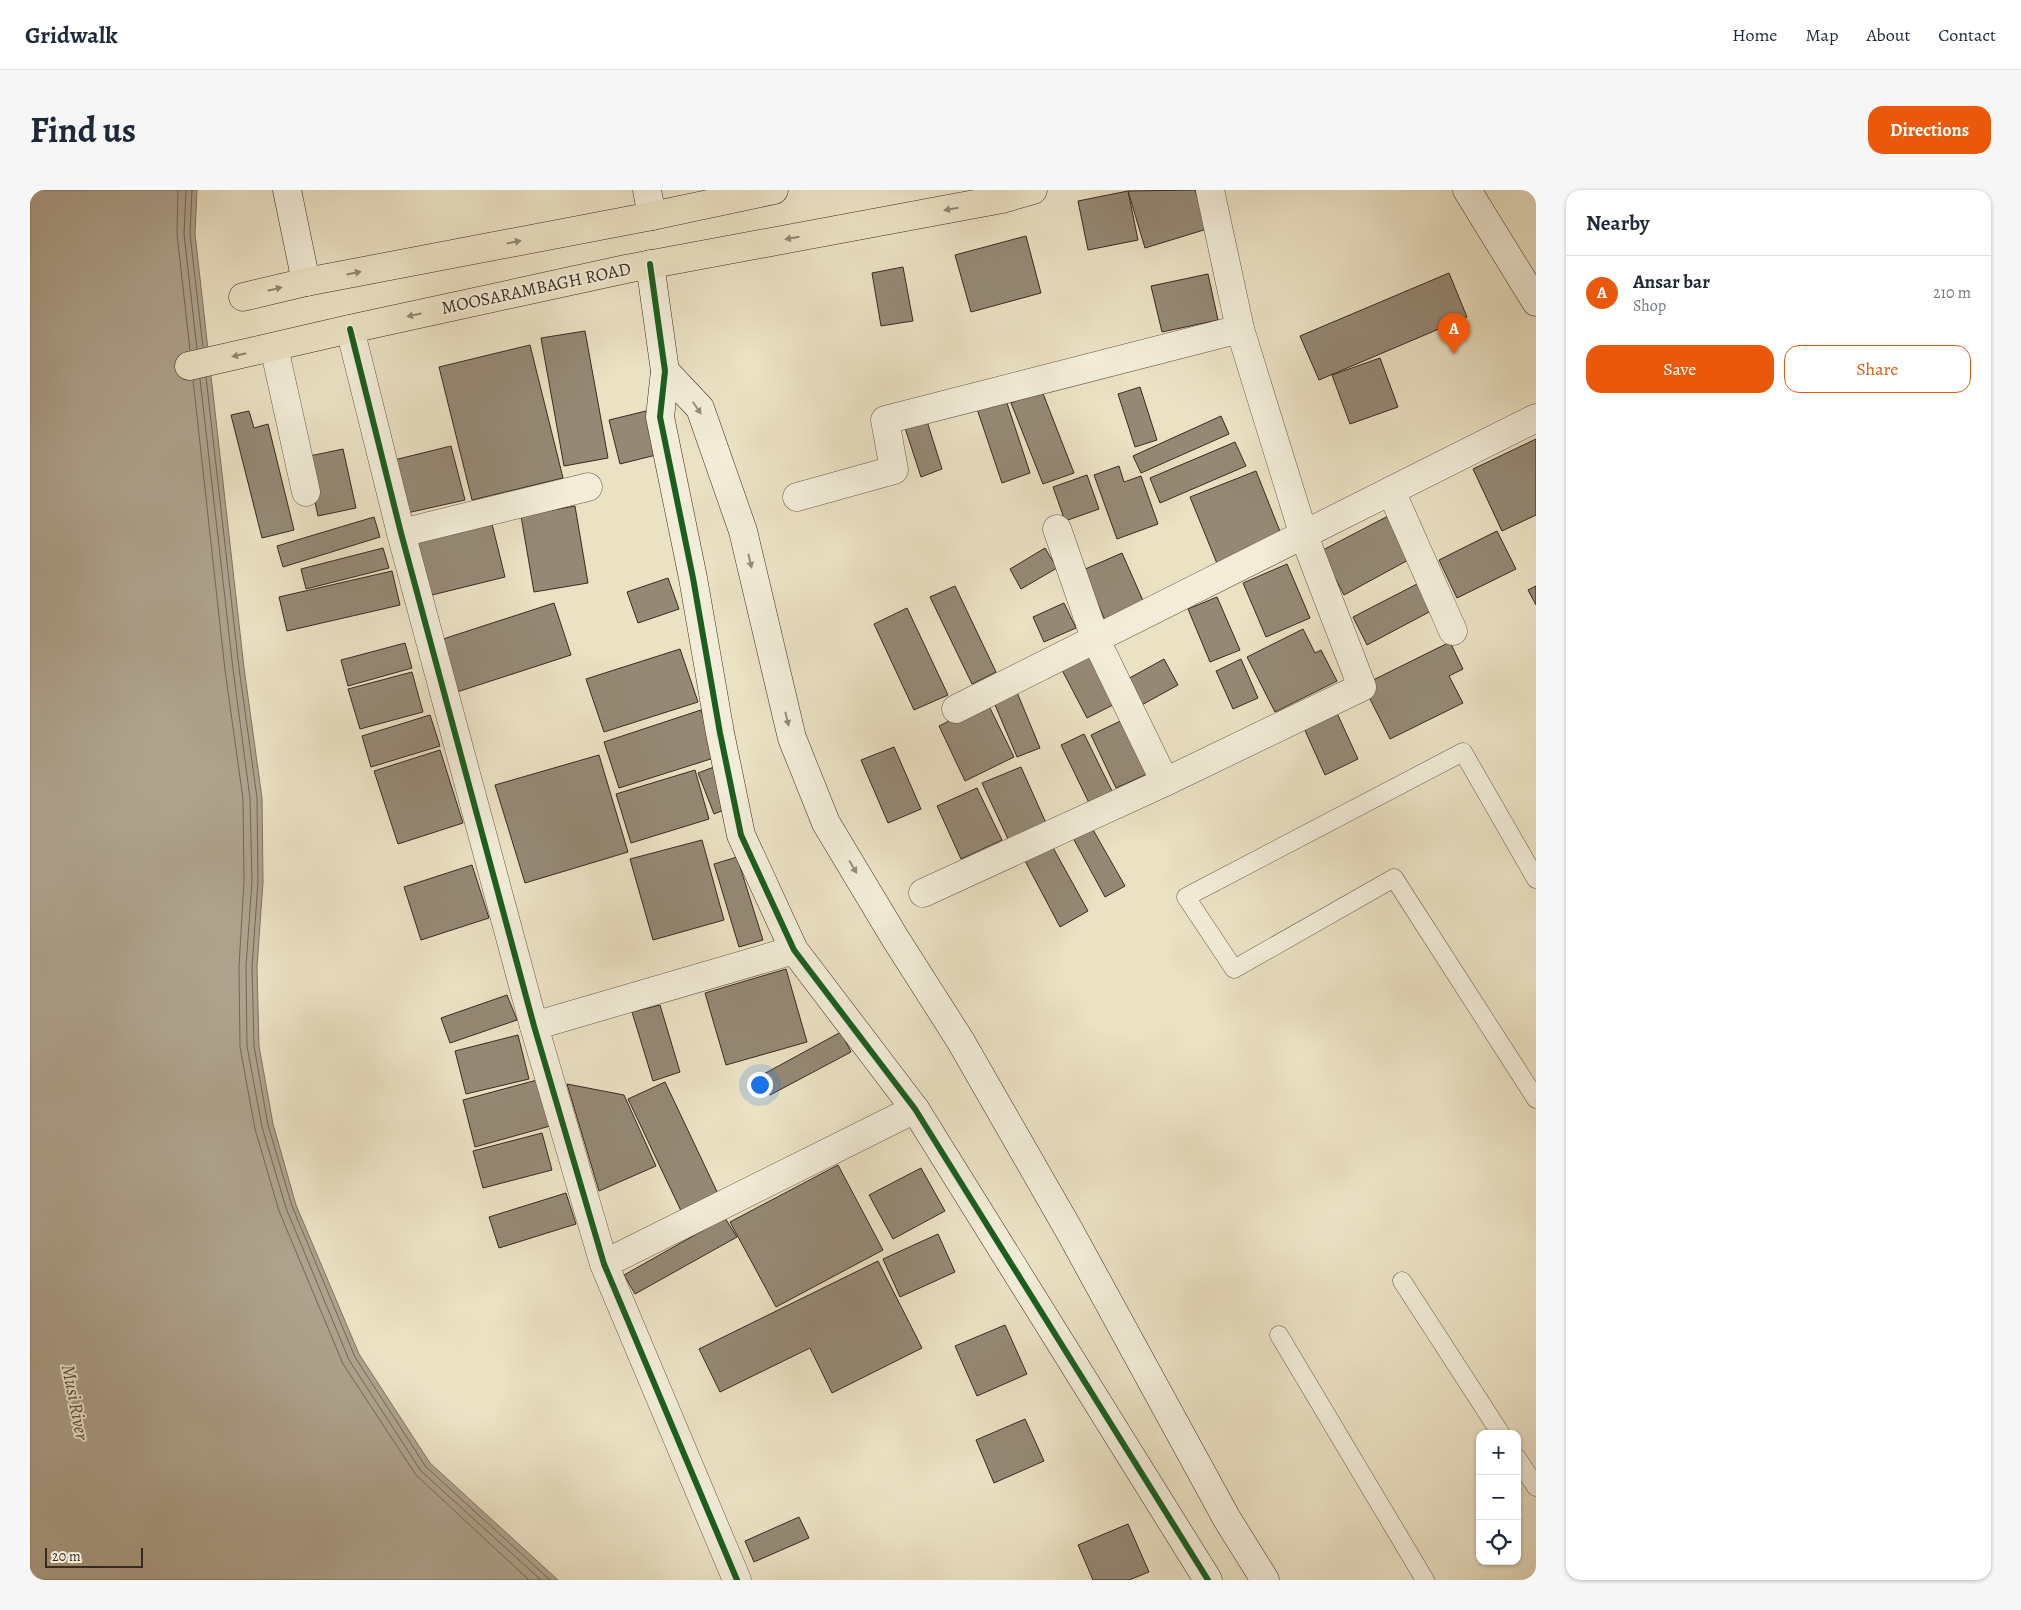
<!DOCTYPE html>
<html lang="en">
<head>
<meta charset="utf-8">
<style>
  :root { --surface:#fff; --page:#f6f6f7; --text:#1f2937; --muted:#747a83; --line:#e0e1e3; --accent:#ea580c }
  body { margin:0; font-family:Alegreya,serif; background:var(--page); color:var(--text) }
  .controls { position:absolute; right:15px; bottom:15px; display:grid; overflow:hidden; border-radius:10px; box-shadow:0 1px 4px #0004 }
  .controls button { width:45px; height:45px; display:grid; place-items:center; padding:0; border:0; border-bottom:1px solid var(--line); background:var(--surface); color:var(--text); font:25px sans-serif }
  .scale { position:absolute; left:15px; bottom:12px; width:98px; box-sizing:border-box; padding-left:5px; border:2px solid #382920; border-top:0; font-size:14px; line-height:18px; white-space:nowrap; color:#382920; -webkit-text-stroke:4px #f2ecd8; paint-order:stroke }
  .you { position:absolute; left:729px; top:894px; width:18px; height:18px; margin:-12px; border:4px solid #fff; border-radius:50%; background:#1a73e8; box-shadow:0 0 0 8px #1a73e833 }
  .badge { display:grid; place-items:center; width:32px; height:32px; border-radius:50%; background:var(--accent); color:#fff; font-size:16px; font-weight:700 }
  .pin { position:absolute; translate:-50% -41px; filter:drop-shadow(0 1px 2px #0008) }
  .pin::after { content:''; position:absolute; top:26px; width:18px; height:15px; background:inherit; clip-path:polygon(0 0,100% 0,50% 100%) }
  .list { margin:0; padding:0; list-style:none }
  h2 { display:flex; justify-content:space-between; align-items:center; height:65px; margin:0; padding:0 20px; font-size:21px }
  h2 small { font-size:16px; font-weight:400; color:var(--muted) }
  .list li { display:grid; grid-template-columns:32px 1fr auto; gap:15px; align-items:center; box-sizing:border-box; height:75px; padding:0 20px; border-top:1px solid var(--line) }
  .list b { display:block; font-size:19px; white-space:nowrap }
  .list p { margin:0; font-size:16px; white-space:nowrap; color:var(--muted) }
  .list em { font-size:16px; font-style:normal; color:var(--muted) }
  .actions { display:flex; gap:10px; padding:15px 20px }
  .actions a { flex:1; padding:11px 0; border:1px solid var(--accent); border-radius:15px; text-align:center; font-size:18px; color:var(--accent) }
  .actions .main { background:var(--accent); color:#fff }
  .icon { flex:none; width:28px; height:28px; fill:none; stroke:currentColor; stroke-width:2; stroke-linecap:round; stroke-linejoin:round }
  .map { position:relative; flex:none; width:1506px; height:1390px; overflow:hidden; border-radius:15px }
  header { display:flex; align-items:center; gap:30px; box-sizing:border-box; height:70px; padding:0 25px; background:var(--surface); border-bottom:1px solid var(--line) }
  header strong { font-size:24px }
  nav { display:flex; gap:28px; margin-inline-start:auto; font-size:18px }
  .intro { display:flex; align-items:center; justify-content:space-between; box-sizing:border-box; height:120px; padding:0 30px }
  h1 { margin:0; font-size:35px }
  .button { padding:12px 22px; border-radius:15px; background:var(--accent); color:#fff; font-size:18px; font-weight:700 }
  main { display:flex; gap:30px; padding:0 30px }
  aside { flex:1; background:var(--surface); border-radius:15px; box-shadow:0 1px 4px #0004 }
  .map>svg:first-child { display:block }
  .water { fill:#aea28c; stroke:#7f7261 }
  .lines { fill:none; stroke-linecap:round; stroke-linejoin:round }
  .shore { stroke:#736656; stroke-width:1 }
  .building { fill:#958975; stroke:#382920 }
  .lane-casing { stroke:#655749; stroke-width:19 }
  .street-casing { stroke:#655749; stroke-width:29 }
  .secondary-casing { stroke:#382920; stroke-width:29 }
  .primary-casing { stroke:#382920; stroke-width:29 }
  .lane { stroke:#f2ecd8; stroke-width:18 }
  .street { stroke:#f2ecd8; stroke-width:28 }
  .secondary { stroke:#f2ecd8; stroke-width:28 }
  .primary { stroke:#ebe1c3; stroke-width:28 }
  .cycleway-casing { stroke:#f2ecd8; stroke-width:9 }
  .cycleway { stroke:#1b5e20; stroke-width:6 }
  .oneway { fill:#928572 }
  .oneway2 { fill:#958a7c }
  .labels { text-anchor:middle; stroke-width:4; stroke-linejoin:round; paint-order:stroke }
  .street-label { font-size:18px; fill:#382920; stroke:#f2ecd8 }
  .water-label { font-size:19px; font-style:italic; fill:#5b4d40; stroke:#f2ecd8 }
</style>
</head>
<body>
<header>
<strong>Gridwalk</strong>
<nav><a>Home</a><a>Map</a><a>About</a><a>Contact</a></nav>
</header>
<div class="intro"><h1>Find us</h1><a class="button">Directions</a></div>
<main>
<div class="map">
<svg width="1506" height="1390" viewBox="0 0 1506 1390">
  <rect width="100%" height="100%" fill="#ebe1c3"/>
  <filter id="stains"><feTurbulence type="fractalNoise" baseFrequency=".004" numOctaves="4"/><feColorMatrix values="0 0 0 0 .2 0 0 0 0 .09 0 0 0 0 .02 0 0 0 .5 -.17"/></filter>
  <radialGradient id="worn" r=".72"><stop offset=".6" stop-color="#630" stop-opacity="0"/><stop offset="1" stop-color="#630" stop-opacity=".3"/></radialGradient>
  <path class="water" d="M0,0H167L165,44L214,478L232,608L233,692L227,777L229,856L243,934L266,1015L329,1164L400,1273L528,1390H0Z"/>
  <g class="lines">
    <g class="shore">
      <path d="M148,0L147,44L160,160"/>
      <path d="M156,0L154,44L167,159"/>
      <path d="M162,0L160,44L173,157"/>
      <path d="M176,187L209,478L227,608L228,692L222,777L224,856L238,935L262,1016L325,1167L396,1277L520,1390"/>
      <path d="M170,189L203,479L220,608L222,691L216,776L217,856L232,937L256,1018L319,1170L391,1281L511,1390"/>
      <path d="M163,190L195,480L213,609L214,691L209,776L210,857L225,939L249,1021L313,1174L386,1285L499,1390"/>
    </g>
  </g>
  <g class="building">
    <path d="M1165,0L1177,39L1115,58L1098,1Z"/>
    <path d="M1098,1L1108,50L1058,60L1048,11Z"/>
    <path d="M996,46L1011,103L941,122L925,65Z"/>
    <path d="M873,77L883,131L851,136L842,83Z"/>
    <path d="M1419,83L1437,127L1289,190L1270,146Z"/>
    <path d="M1178,84L1188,130L1132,142L1121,96Z"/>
    <path d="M555,141L578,268L534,276L511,148Z"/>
    <path d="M500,155L533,288L442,310L409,177Z"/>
    <path d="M1350,168L1368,217L1320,234L1302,185Z"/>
    <path d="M1110,197L1127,250L1105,257L1088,204Z"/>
    <path d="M1012,201L1044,283L1013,294L981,213Z"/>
    <path d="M975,207L1000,283L972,293L946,216Z"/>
    <path d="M219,221L224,238L238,234L264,340L232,348L201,225Z"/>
    <path d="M616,221L626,265L590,274L579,230Z"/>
    <path d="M1191,226L1199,244L1111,283L1103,266Z"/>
    <path d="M896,228L912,279L891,287L874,235Z"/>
    <path d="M1506,249V325L1472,341L1443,279Z"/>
    <path d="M1205,252L1216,276L1130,313L1120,288Z"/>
    <path d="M421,256L435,310L377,323L364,270Z"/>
    <path d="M313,259L326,318L288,326L275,267Z"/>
    <path d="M1089,276L1094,292L1111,286L1128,334L1087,349L1064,285Z"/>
    <path d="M1226,281L1253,349L1188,376L1160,307Z"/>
    <path d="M1057,285L1069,319L1035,331L1023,297Z"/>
    <path d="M545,316L558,393L504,402L491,326Z"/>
    <path d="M1360,325L1382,368L1314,405L1291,361Z"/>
    <path d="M344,327L350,347L253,377L247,356Z"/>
    <path d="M462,334L475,387L398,406L385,352Z"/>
    <path d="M1467,341L1486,379L1427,408L1409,370Z"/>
    <path d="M353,358L359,378L276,399L271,379Z"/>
    <path d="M1015,358L1027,378L991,399L980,379Z"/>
    <path d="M1092,363L1114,413L1075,430L1053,380Z"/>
    <path d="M1257,374L1280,428L1236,447L1213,393Z"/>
    <path d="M362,381L370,415L257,441L249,407Z"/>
    <path d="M638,388L649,419L608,433L597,402Z"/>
    <path d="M1387,394L1401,421L1337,455L1323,427Z"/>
    <path d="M925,396L966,482L942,494L900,407Z"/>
    <path d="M1506,396V415L1498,400Z"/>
    <path d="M1187,407L1210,460L1180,472L1158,419Z"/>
    <path d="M524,413L541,465L427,502L410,450Z"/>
    <path d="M1034,413L1046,438L1014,452L1003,427Z"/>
    <path d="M877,418L918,505L884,520L844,434Z"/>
    <path d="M1273,439L1285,463L1291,460L1307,491L1245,522L1217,467Z"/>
    <path d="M1420,452L1433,479L1419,486L1433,513L1360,549L1333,495Z"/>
    <path d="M375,453L382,478L318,496L311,470Z"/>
    <path d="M650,459L668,512L574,542L556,489Z"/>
    <path d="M1063,464L1087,513L1057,528L1032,480Z"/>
    <path d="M1134,469L1148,495L1108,517L1094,491Z"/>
    <path d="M1211,469L1228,508L1203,519L1186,481Z"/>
    <path d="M382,482L393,522L330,539L318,499Z"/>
    <path d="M986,500L1010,558L987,567L963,510Z"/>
    <path d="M957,512L984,567L935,591L909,536Z"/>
    <path d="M671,520L687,567L589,598L574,552Z"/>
    <path d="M1306,521L1328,569L1295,585L1273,536Z"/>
    <path d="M400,525L410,556L341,577L332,546Z"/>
    <path d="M1099,527L1124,581L1086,598L1061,545Z"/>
    <path d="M1054,544L1083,603L1060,615L1031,555Z"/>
    <path d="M864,557L891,619L858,633L831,570Z"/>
    <path d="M410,560L433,633L368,654L344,581Z"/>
    <path d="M569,565L598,662L495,693L465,595Z"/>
    <path d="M684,577L699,618L684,624L668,583Z"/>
    <path d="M991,577L1016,633L978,649L952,593Z"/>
    <path d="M665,580L679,629L601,653L586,604Z"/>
    <path d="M947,598L972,650L931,669L907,616Z"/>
    <path d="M1062,638L1095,696L1075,707L1043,648Z"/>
    <path d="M672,650L694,730L623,750L600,669Z"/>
    <path d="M1021,654L1058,721L1030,737L994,669Z"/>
    <path d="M707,667L733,750L709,757L684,674Z"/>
    <path d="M442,675L459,728L391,750L374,697Z"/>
    <path d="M756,779L777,852L696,875L675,803Z"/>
    <path d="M477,805L487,830L420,853L411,828Z"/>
    <path d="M630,815L650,882L623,891L602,822Z"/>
    <path d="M811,842L821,862L740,905L730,886Z"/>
    <path d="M488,845L499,889L436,904L425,861Z"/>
    <path d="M507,890L520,936L445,957L433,910Z"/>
    <path d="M635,892L690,1008L653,1025L598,909Z"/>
    <path d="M537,894L594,905L626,976L569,1001Z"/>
    <path d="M512,943L522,980L453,998L443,961Z"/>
    <path d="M808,975L853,1060L746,1117L700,1032Z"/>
    <path d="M891,978L915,1021L863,1049L839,1005Z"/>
    <path d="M536,1003L546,1034L469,1058L459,1027Z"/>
    <path d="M695,1028L707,1047L605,1104L594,1085Z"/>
    <path d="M908,1044L925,1082L870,1107L853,1069Z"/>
    <path d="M848,1071L892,1158L802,1203L780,1158L690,1202L669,1159Z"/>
    <path d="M975,1135L997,1184L947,1206L925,1156Z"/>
    <path d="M995,1229L1014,1271L964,1293L946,1250Z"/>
    <path d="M769,1327L779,1348L724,1372L715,1351Z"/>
    <path d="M1098,1334L1119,1382L1099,1390H1063L1048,1355Z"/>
  </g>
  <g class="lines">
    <g class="lane-casing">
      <g id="lane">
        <path d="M1506,689L1433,562L1156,707L1204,779L1364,688L1506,909"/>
        <path d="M1372,1091L1471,1244"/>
        <path d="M1249,1145L1395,1390"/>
        <path d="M1487,1268L1506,1297"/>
      </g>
    </g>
    <g class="street-casing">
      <g id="street">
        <path d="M320,139L371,343L504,836L574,1074L707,1390"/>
        <path d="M244,157L276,302"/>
        <path d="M1361,301L1423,441"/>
        <path d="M767,307L864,280L855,230L1210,139"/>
        <path d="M1027,339L1065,448L1135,592"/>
        <path d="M371,343L558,297"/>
        <path d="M926,519L1506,228"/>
        <path d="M893,703L1135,592L1332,497L1274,346L1210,139L1180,0"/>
        <path d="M504,836L764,760"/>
        <path d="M574,1074L885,919"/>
      </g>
    </g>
    <g class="secondary-casing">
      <g id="secondary">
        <path d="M257,0L276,92"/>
        <path d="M617,0L622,26"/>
        <path d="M1437,0L1506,112"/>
        <path d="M620,74L635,181L630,227L663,388L690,543L711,645L764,760L885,919L1178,1390"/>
        <path d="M635,181L670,218L713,341L762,548L796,633L865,748L930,850L1039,1040L1197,1329L1235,1390"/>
      </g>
    </g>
    <g class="primary-casing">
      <g id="primary">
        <path d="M213,107L276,92L622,26L744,0"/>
        <path d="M159,176L320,139L596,79L972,9L1003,0"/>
      </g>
    </g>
    <use href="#lane" class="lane"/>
    <use href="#street" class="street"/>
    <use href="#secondary" class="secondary"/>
    <use href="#primary" class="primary"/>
    <g class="cycleway-casing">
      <g id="cycleway">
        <path d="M620,74L635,181L630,227L663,388L690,543L711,645L764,760L885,919L1178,1390"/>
        <path d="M320,139L371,343L504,836L574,1074L707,1390"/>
      </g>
    </g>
    <use href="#cycleway" class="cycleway"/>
  </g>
  <defs><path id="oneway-solid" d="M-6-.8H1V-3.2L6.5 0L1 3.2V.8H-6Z" transform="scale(1.25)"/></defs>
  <g class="oneway">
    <use href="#oneway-solid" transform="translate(921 19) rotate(170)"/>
    <use href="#oneway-solid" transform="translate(762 48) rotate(170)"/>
    <use href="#oneway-solid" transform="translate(484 52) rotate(-11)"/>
    <use href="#oneway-solid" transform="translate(324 83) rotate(-11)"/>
    <use href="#oneway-solid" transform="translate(245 99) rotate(-14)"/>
    <use href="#oneway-solid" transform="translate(384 125) rotate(168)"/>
    <use href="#oneway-solid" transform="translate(209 165) rotate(167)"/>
  </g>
  <g class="oneway2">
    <use href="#oneway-solid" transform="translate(667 218) rotate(56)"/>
    <use href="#oneway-solid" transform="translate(720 371) rotate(77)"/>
    <use href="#oneway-solid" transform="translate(757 529) rotate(77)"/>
    <use href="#oneway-solid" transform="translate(823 677) rotate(59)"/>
  </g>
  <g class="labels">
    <g class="street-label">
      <text transform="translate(506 98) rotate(-12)" y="6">MOOSARAMBAGH ROAD</text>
    </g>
    <g class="water-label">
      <text transform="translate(46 1212) rotate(79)" y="7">Musi River</text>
    </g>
  </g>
  <rect width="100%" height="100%" filter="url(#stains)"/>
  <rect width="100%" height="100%" fill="url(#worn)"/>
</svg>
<div class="controls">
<button>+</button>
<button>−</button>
<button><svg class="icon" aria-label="locate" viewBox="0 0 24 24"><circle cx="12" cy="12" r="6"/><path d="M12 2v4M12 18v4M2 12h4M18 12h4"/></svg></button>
</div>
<div class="scale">20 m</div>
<div class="you"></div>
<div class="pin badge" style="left:1424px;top:164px">A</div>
</div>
<aside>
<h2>Nearby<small></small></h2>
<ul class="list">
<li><span class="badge">A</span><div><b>Ansar bar</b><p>Shop</p></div><em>210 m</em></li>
</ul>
<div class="actions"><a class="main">Save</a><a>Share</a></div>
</aside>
</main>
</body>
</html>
